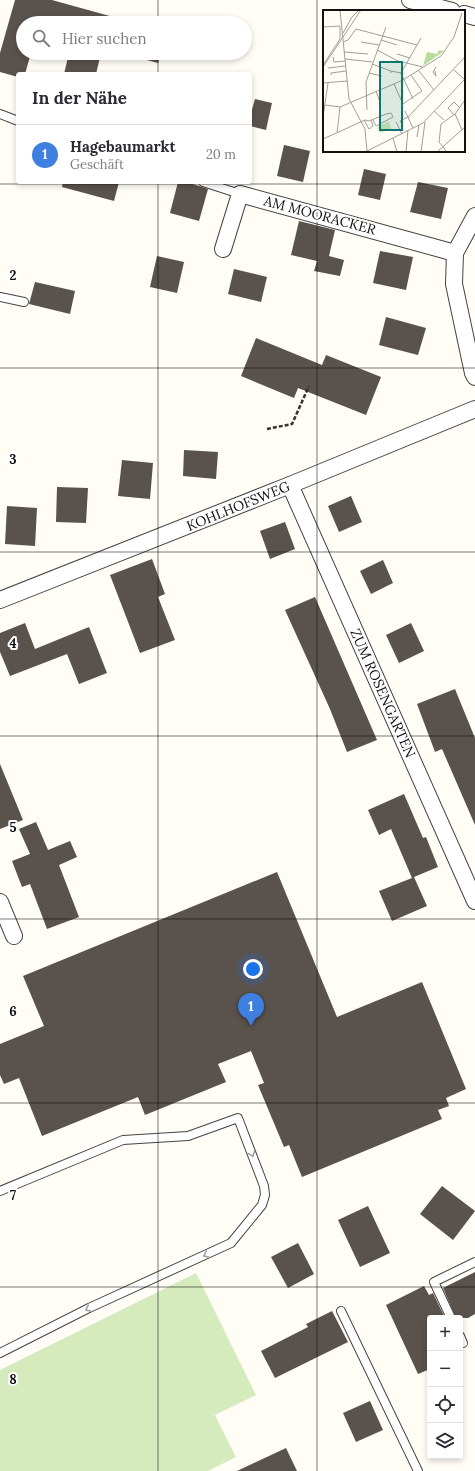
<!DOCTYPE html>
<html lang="de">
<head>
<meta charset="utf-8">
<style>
  :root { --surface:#fff; --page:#f2f2f3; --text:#2b2b33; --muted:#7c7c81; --line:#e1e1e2; --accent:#db2777 }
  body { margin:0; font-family:Lora,serif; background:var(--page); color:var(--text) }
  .controls { position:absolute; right:12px; bottom:12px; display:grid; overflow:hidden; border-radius:4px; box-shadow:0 2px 6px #0003 }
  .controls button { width:36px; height:36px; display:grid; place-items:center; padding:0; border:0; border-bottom:1px solid var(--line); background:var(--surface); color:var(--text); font:20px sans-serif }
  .you { position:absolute; left:253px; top:969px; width:14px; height:14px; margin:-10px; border:3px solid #fff; border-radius:50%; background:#1a73e8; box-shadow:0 0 0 6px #1a73e833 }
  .badge { display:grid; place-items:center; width:26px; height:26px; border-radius:50%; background:var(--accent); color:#fff; font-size:13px; font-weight:700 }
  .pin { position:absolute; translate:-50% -33px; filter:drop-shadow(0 1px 2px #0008) }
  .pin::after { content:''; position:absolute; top:21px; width:14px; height:12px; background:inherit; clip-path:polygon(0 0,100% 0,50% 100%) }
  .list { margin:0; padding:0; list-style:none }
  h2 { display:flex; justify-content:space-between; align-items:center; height:52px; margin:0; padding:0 16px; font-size:17px }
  h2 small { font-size:13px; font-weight:400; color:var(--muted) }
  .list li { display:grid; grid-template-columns:26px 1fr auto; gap:12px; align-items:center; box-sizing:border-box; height:60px; padding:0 16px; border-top:1px solid var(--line) }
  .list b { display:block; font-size:15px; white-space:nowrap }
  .list p { margin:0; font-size:13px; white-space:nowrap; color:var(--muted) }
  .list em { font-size:13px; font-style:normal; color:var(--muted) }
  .icon { flex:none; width:22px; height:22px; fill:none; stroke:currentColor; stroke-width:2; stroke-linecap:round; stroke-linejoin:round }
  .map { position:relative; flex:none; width:475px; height:1471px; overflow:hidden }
  .search { position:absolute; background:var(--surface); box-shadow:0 2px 6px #0003; left:16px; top:16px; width:236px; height:44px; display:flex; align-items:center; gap:10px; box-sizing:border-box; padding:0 14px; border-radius:22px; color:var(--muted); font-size:15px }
  .panel { position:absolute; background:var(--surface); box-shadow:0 2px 6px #0003; left:16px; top:72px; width:236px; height:112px; border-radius:4px }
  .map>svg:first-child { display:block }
  .green { fill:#d5ebbd }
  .building { fill:#5a524d }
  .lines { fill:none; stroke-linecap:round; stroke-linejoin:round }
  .lane-casing { stroke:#444; stroke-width:10 }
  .street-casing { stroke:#444; stroke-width:18 }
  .path { stroke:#333; stroke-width:2.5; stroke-dasharray:4 2; stroke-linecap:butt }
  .lane { stroke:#fff; stroke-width:8 }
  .street { stroke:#fff; stroke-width:16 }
  .oneway { stroke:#a0a0a0 }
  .grid { fill:none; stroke:#111; stroke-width:1; stroke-opacity:0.55 }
  .labels { text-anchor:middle; stroke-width:4; stroke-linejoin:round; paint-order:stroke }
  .street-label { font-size:14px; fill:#111; stroke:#fff }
  .inset-road { fill:none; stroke:#a09f9a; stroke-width:1 }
  .view { fill:#0f766e; fill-opacity:0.15; stroke:#0f766e; stroke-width:2 }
  .inset-edge { fill:none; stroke:#111; stroke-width:2 }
  .grid-label { font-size:13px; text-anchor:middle; font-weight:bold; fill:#111; stroke:#fff; stroke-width:4; stroke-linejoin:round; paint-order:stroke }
</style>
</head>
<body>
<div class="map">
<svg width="475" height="1471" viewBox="0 0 475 1471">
  <rect width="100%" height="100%" fill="#fffdf5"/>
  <path class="green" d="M196,1273L256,1395L215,1415L236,1457L208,1471H0V1370Z"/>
  <g class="building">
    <path d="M15,0H52L135,23H23V53H31L25,74H18V77L0,72V53Z"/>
    <path d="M69,53H101L96,74H64Z"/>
    <path d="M121,53H161L158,63Z"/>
    <path d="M255,99L272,103L266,130L250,126V117Z"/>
    <path d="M284,145L310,151L303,182L277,176Z"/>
    <path d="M364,169L386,174L380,200L358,195Z"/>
    <path d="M63,182H119L114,201L62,187Z"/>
    <path d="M178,182H187L208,189L199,221L170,213Z"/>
    <path d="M418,182L448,188L441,219L410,212Z"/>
    <path d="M299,221L335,230L329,256L344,260L340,276L314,271L317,261L291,255Z"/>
    <path d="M380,251L413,257L406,290L373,283Z"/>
    <path d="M157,256L184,262L177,293L150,287Z"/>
    <path d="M234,269L267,277L261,302L228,294Z"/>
    <path d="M35,282L75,291L70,314L29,304Z"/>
    <path d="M386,317L426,328L418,355L379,345Z"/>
    <path d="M256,338L322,365L326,355L381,377L366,415L298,388L294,398L241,376Z"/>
    <path d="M184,450L218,452L216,479L183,476Z"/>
    <path d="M122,460L153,463L150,499L118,496Z"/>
    <path d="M57,487L88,488L86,523L56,522Z"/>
    <path d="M351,496L362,522L339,532L328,506Z"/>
    <path d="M7,506L37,508L35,546L5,544Z"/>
    <path d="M285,522L295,549L270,559L260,531Z"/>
    <path d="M152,559L165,594L158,597L175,640L140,653L110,575Z"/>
    <path d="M383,560L393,583L371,594L360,571Z"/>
    <path d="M315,597L377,740L347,752L330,709L285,610Z"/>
    <path d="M25,623L35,649L89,627L107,673L79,684L67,654L10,676L0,652V633Z"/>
    <path d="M411,623L424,651L399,663L386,635Z"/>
    <path d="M455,689L475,738V825L442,749L435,752L417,704Z"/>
    <path d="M0,764L23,820L0,829Z"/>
    <path d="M404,794L423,838L426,837L438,867L414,877L427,906L392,921L379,891L412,878L391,829L379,835L368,810Z"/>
    <path d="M36,822L48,850L70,841L77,857L59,865L79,917L47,929L30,884L22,887L12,861L30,854L19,829Z"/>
    <path d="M277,872L337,1017L422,982L466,1089L446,1098L449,1106L438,1110L442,1119L302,1177L289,1145L284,1147L258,1085L264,1083L251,1051L218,1064L226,1082L145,1115L138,1097L42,1136L19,1078L4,1084L0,1075V1044L44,1026L23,976Z"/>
    <path d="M442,1186L475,1211L453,1240L420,1214Z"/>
    <path d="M368,1206L390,1253L360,1267L338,1220Z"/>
    <path d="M298,1243L314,1274L288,1288L271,1257Z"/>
    <path d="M475,1272V1314L468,1318H456L443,1288Z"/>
    <path d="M424,1286L429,1295L433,1293L445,1318H430V1369L418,1374L386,1305Z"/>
    <path d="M332,1311L348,1342L275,1378L261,1351L308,1327L306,1324Z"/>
    <path d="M370,1401L383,1430L356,1442L343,1413Z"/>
    <path d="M286,1448L297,1471H237Z"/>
  </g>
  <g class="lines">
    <g class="lane-casing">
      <g id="lane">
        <path d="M0,114L18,121"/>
        <path d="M203,182L240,194"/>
        <path d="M0,297L24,302"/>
        <path d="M0,1191L123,1140L188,1136L238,1118L264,1186L265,1195L262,1205L231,1243L89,1308L0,1353"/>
        <path d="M341,1311L418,1471"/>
        <path d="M451,1318L434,1282L475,1262"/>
        <path d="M460,1336L463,1343"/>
      </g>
    </g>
    <g class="street-casing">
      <g id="street">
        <path d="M410,0L452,11"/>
        <path d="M464,14L475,17"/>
        <path d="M475,216L455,253L454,284L473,373L475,377"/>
        <path d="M223,249L240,194L455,253"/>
        <path d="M290,485L475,901"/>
        <path d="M0,600L290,485L475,409"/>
        <path d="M0,902L14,936"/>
      </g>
    </g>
    <path class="path" d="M267,429L292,424L309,386"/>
    <use href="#lane" class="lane"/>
    <use href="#street" class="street"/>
  </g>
  <defs><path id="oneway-chevron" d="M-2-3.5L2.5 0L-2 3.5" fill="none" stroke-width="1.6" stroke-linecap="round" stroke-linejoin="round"/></defs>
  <g class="oneway">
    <use href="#oneway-chevron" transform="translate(252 1154) rotate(69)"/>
    <use href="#oneway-chevron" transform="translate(206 1255) rotate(155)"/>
    <use href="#oneway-chevron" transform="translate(88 1309) rotate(155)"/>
  </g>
  <path class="grid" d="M158,0V23M317,0V1471M158,53V74M158,182V1471M0,184H475M0,368H475M0,552H475M0,736H475M0,919H475M0,1103H475M0,1287H475"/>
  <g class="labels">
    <g class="street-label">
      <text transform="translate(320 215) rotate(15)" y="5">AM MOORACKER</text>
      <text transform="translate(238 506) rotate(-22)" y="5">KOHLHOFSWEG</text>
      <text transform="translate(383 693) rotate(66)" y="5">ZUM ROSENGARTEN</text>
    </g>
  </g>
  <g transform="translate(323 10)">
    <rect width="142" height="142" fill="#fffdf5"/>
    <path d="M66,111L68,119L57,123L54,117Z" fill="#d5ebbd"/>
    <path d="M116,40L121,41L100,56L104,42L114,44Z" fill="#b9dc9c"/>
    <path class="inset-road" d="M17,0L26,89L42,119L44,142M0,17L17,16M20,23L29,7L35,1M58,30L74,35M20,32L25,30L33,19L94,35M38,32L56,35M54,40L75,51L100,57M21,42L45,44M74,44L87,48M10,47L11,52L22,51M22,49L49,52M49,54L68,61M0,55L17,29V16M0,57L38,0M5,58L22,56M131,60L141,69M96,61L111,80M112,61L113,66L110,62L113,57M46,63L59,66M68,63V61L78,63M8,65V63L23,61M0,73L24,71M71,74L80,94L99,81L88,65M53,81L58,95M90,89L78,63L98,28M2,95L17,97L80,70L118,46L131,27L139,3M44,100L43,72L63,17M82,101L90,118M111,101L121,110M132,104L139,120M131,105L125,98L131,92L136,97M0,107L5,73M41,110L46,119L50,116L48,110M73,112L79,124M79,114L77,111L85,107L142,47M14,123L17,97M94,127L96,115M70,128L74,142M0,129L42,110L46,111L63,104L68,103L70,107L53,116L50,110M42,142L100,113L142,69M83,142L85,120M98,142L102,112M114,142L142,117M124,142L116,132L118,114L132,104L142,90"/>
    <path class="view" d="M57,52H79V120H57Z"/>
    <rect width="142" height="142" class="inset-edge"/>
  </g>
  <g class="grid-label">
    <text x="13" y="280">2</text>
    <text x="13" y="464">3</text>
    <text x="13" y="648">4</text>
    <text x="13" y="832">5</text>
    <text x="13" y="1016">6</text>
    <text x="13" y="1200">7</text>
    <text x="13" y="1384">8</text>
  </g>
</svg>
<div class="controls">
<button>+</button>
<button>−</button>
<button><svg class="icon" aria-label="locate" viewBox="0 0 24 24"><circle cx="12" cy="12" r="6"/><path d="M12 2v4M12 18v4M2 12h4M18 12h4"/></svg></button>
<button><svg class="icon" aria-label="layers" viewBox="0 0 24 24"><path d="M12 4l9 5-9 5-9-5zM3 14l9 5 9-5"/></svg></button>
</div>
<div class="you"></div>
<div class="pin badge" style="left:251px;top:1026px;background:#3f7fe0">1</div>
<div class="search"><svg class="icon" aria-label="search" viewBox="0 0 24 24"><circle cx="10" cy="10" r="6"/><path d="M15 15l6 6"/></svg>Hier suchen</div>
<section class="panel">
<h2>In der Nähe<small></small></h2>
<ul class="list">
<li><span class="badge" style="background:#3f7fe0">1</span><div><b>Hagebaumarkt</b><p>Geschäft</p></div><em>20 m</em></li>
</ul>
</section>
</div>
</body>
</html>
